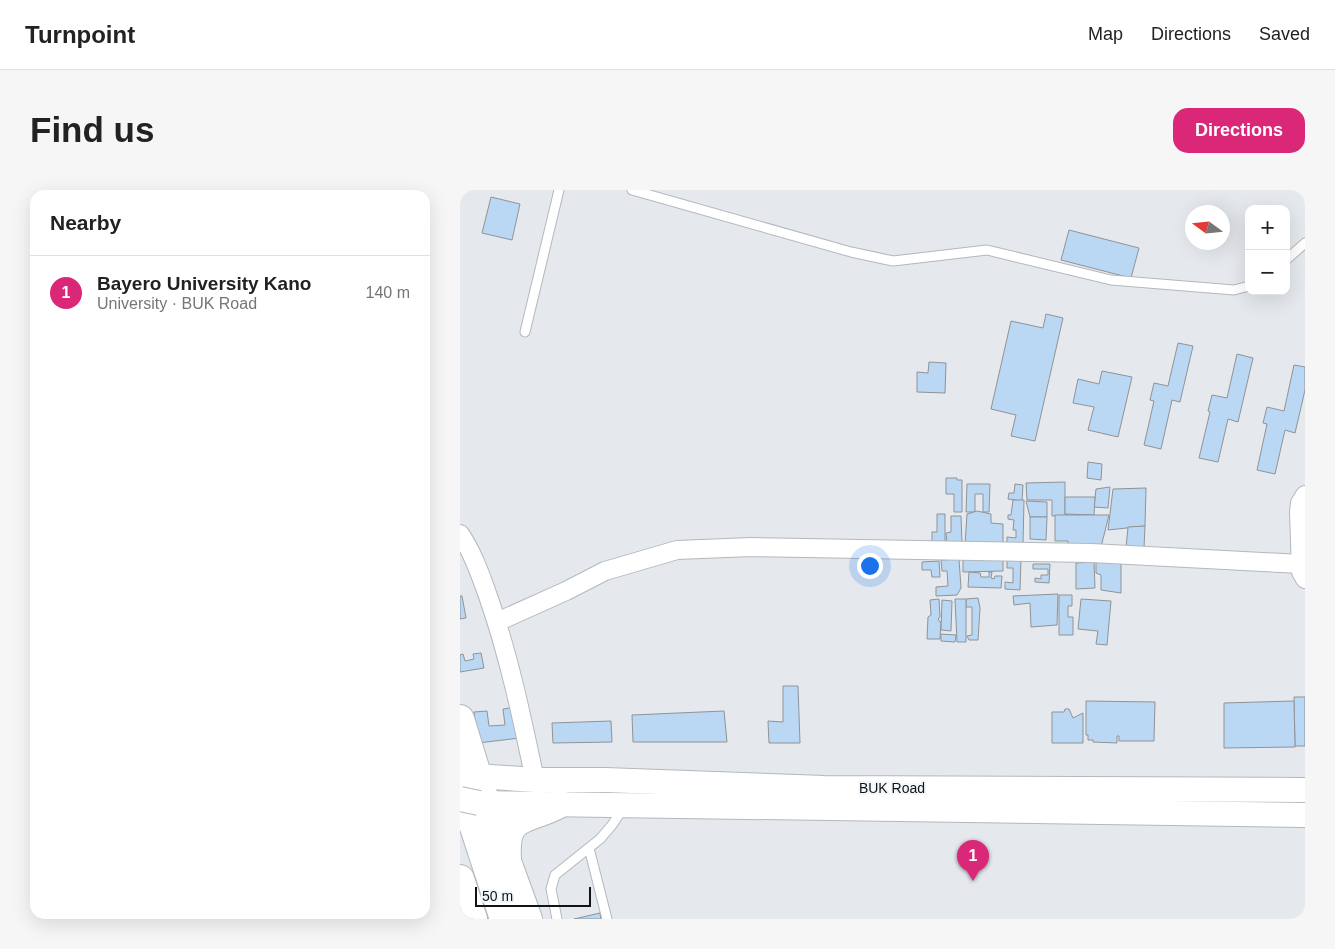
<!DOCTYPE html>
<html lang="en">
<head>
<meta charset="utf-8">
<style>
  :root { --surface:#fff; --page:#f6f6f6; --text:#222; --muted:#767676; --line:#e0e0e0; --accent:#db2777 }
  body { margin:0; font-family:Helvetica,sans-serif; background:var(--page); color:var(--text) }
  .controls { position:absolute; right:15px; top:15px; display:grid; overflow:hidden; border-radius:10px; box-shadow:0 5px 20px #0002 }
  .controls button { width:45px; height:45px; display:grid; place-items:center; padding:0; border:0; border-bottom:1px solid var(--line); background:var(--surface); color:var(--text); font:25px sans-serif }
  .compass { position:absolute; left:725px; top:15px; width:45px; height:45px; border-radius:50%; background:var(--surface); box-shadow:0 5px 20px #0002; rotate:285deg }
  .scale { position:absolute; left:15px; bottom:12px; width:116px; box-sizing:border-box; padding-left:5px; border:2px solid #111314; border-top:0; font-size:14px; line-height:18px; white-space:nowrap; color:#111314; -webkit-text-stroke:4px #f2f7fb; paint-order:stroke }
  .you { position:absolute; left:409px; top:375px; width:18px; height:18px; margin:-12px; border:4px solid #fff; border-radius:50%; background:#1a73e8; box-shadow:0 0 0 8px #1a73e833 }
  .badge { display:grid; place-items:center; width:32px; height:32px; border-radius:50%; background:var(--accent); color:#fff; font-size:16px; font-weight:700 }
  .pin { position:absolute; translate:-50% -41px; filter:drop-shadow(0 1px 2px #0008) }
  .pin::after { content:''; position:absolute; top:26px; width:18px; height:15px; background:inherit; clip-path:polygon(0 0,100% 0,50% 100%) }
  .list { margin:0; padding:0; list-style:none }
  h2 { display:flex; justify-content:space-between; align-items:center; height:65px; margin:0; padding:0 20px; font-size:21px }
  h2 small { font-size:16px; font-weight:400; color:var(--muted) }
  .list li { display:grid; grid-template-columns:32px 1fr auto; gap:15px; align-items:center; box-sizing:border-box; height:75px; padding:0 20px; border-top:1px solid var(--line) }
  .list b { display:block; font-size:19px; white-space:nowrap }
  .list p { margin:0; font-size:16px; white-space:nowrap; color:var(--muted) }
  .list em { font-size:16px; font-style:normal; color:var(--muted) }
  .map { position:relative; flex:none; width:845px; height:729px; overflow:hidden; border-radius:15px }
  header { display:flex; align-items:center; gap:30px; box-sizing:border-box; height:70px; padding:0 25px; background:var(--surface); border-bottom:1px solid var(--line) }
  header strong { font-size:24px }
  nav { display:flex; gap:28px; margin-inline-start:auto; font-size:18px }
  .intro { display:flex; align-items:center; justify-content:space-between; box-sizing:border-box; height:120px; padding:0 30px }
  h1 { margin:0; font-size:35px }
  .button { padding:12px 22px; border-radius:15px; background:var(--accent); color:#fff; font-size:18px; font-weight:700 }
  main { display:flex; gap:30px; padding:0 30px }
  aside { flex:1; background:var(--surface); border-radius:15px; box-shadow:0 5px 20px #0002 }
  .map>svg:first-child { display:block }
  .building { fill:#bad8f3; stroke:#8f9397 }
  .lines { fill:none; stroke-linecap:round; stroke-linejoin:round }
  .lane-casing { stroke:#b3b8bc; stroke-width:11 }
  .street-casing { stroke:#b3b8bc; stroke-width:20 }
  .secondary-casing { stroke:#b3b8bc; stroke-width:26 }
  .primary-casing { stroke:#b3b8bc; stroke-width:30 }
  .lane { stroke:#fff; stroke-width:9 }
  .street { stroke:#fff; stroke-width:18 }
  .secondary { stroke:#fff; stroke-width:24 }
  .primary { stroke:#fff; stroke-width:28 }
  .secondary-bridge-casing { stroke:#b3b8bc; stroke-width:26; stroke-linecap:butt }
  .secondary-bridge { stroke:#fff; stroke-width:24 }
  .labels { text-anchor:middle; stroke-width:4; stroke-linejoin:round; paint-order:stroke }
  .street-label { font-size:14px; fill:#111314; stroke:#f2f7fb }
</style>
</head>
<body>
<header>
<strong>Turnpoint</strong>
<nav><a>Map</a><a>Directions</a><a>Saved</a></nav>
</header>
<div class="intro"><h1>Find us</h1><a class="button">Directions</a></div>
<main>
<aside>
<h2>Nearby<small></small></h2>
<ul class="list">
<li><span class="badge">1</span><div><b>Bayero University Kano</b><p>University · BUK Road</p></div><em>140 m</em></li>
</ul>
</aside>
<div class="map">
<svg width="845" height="729" viewBox="0 0 845 729">
  <rect width="100%" height="100%" fill="#e5e9ee"/>
  <g class="building">
    <path d="M31,7L60,14L52,50L22,43Z"/>
    <path d="M609,40L679,58L671,88L601,70Z"/>
    <path d="M586,124L603,128L575,251L551,246L556,225L531,219L551,131L583,138Z"/>
    <path d="M718,153L733,156L720,212L712,210L701,259L684,255L694,211L690,210L694,193L708,196Z"/>
    <path d="M777,164L793,168L778,232L768,229L758,272L739,268L750,222L748,221L752,205L767,208Z"/>
    <path d="M469,172L486,173L485,203L457,202V182L468,183Z"/>
    <path d="M834,175L845,177V200L835,243L825,240L815,284L797,280L807,234L803,233L807,217L824,221Z"/>
    <path d="M642,181L672,187L658,247L628,240L634,217L613,213L618,189L639,194Z"/>
    <path d="M628,272L642,274L641,290L627,288Z"/>
    <path d="M486,288H497V290H502V322H494V304H486Z"/>
    <path d="M605,292V324L607,325L592,326V310H567L566,293Z"/>
    <path d="M507,294H530L529,322H523V304H515V322H506Z"/>
    <path d="M555,294L563,295L562,311L548,309L549,303H554Z"/>
    <path d="M650,297L648,318L634,317L636,299Z"/>
    <path d="M686,298L685,336L648,340L653,299Z"/>
    <path d="M605,307H635L634,325L605,324Z"/>
    <path d="M553,310H564L563,354H547V347L556,348V340H553L554,330L548,329V325H551Z"/>
    <path d="M566,311L587,312V327H570Z"/>
    <path d="M517,321L531,324V333L543,334V356L505,355L507,324Z"/>
    <path d="M477,324H485V353H472V342H477Z"/>
    <path d="M595,325H649L641,357H608V351H595Z"/>
    <path d="M491,326H501L502,353H487L486,343L491,342Z"/>
    <path d="M570,327H587L586,350L570,349Z"/>
    <path d="M685,336L684,358H666L668,337Z"/>
    <path d="M543,368V381L503,382V369Z"/>
    <path d="M499,369L501,398L497,405L476,406V397L488,396L487,381H482L481,370Z"/>
    <path d="M547,369H561L560,400L545,399V392L553,393V378H547Z"/>
    <path d="M479,371L480,387H472L471,380H462V372Z"/>
    <path d="M636,371L661,373V403L641,400V385L636,383Z"/>
    <path d="M634,372L635,398L616,399V373Z"/>
    <path d="M573,374H590L589,393L575,392V388L581,389V385H588V379H573Z"/>
    <path d="M509,382L520,383L521,387H529V382H532L531,388L534,389L535,386H542L541,398L508,397Z"/>
    <path d="M598,404L597,435L571,437L570,413L554,415L553,406Z"/>
    <path d="M599,405H612V416H608V427H613V445H599Z"/>
    <path d="M0,406H2L6,428L0,429Z"/>
    <path d="M518,408L520,418L518,450H509L507,446L512,445V417H506V409Z"/>
    <path d="M479,409L480,427L478,429L480,432H481L480,449H467L468,427L471,425L470,410Z"/>
    <path d="M495,409H506V452H497Z"/>
    <path d="M621,409L651,411L647,455L636,454L638,441L618,439Z"/>
    <path d="M482,410L492,411L491,441L481,440Z"/>
    <path d="M481,444L496,445L495,452L481,451Z"/>
    <path d="M21,463L24,478L0,482V465L3,464L5,471L14,469L13,464Z"/>
    <path d="M323,496H338L340,553H309L308,531L323,532Z"/>
    <path d="M834,507H845V556H835Z"/>
    <path d="M626,511L695,512L694,551H659V546H657V553L633,552V550H628V545H626Z"/>
    <path d="M834,511L835,557L764,558V513Z"/>
    <path d="M56,517L60,548L18,553L14,522L27,521L29,536L45,535L43,519Z"/>
    <path d="M605,519H609L613,528L623,523V553H592V522H604Z"/>
    <path d="M264,521L267,552H173L172,525Z"/>
    <path d="M151,531L152,552L93,553L92,533Z"/>
    <path d="M140,723L141,729H114Z"/>
  </g>
  <g class="lines">
    <g class="lane-casing">
      <g id="lane">
        <path d="M172,0L391,62L433,71L527,60L651,90L774,100L789,96"/>
        <path d="M826,70L845,53"/>
        <path d="M65,142L99,0"/>
        <path d="M129,658L147,729"/>
        <path d="M97,729L91,699L95,685L140,649L152,635L164,617"/>
      </g>
    </g>
    <g class="street-casing">
      <g id="street">
        <path d="M845,305L840,313L839,322L841,382L845,389"/>
        <path d="M0,344C13,363 20,384 28,406C49,466 62,528 75,590"/>
        <path d="M37,432L106,401L145,381L217,360L291,357L631,363L841,374"/>
      </g>
    </g>
    <g class="secondary-casing">
      <g id="secondary">
        <path d="M2,585L75,590H145L364,598L845,600"/>
        <path d="M19,613L845,625"/>
      </g>
    </g>
    <g class="primary-casing">
      <g id="primary">
        <path d="M0,529L26,614L68,729"/>
        <path d="M0,594L44,729"/>
        <path d="M47,669C44,622 66,632 99,614"/>
        <path d="M0,689L13,729"/>
      </g>
    </g>
    <use href="#lane" class="lane"/>
    <use href="#street" class="street"/>
    <use href="#secondary" class="secondary"/>
    <use href="#primary" class="primary"/>
    <g class="secondary-bridge-casing">
      <path id="secondary-bridge" d="M0,609L19,613"/>
    </g>
    <use href="#secondary-bridge" class="secondary-bridge"/>
  </g>
  <g class="labels">
    <g class="street-label">
      <text x="432" y="603">BUK Road</text>
    </g>
  </g>
</svg>
<div class="controls">
<button>+</button>
<button>−</button>
</div>
<svg class="compass" viewBox="-18 -18 36 36"><path d="M0-13l5 13h-10z" fill="#e53935"/><path d="M0 13l5-13h-10z" fill="#767676"/></svg>
<div class="scale">50 m</div>
<div class="you"></div>
<div class="pin badge" style="left:513px;top:691px">1</div>
</div>
</main>
</body>
</html>
